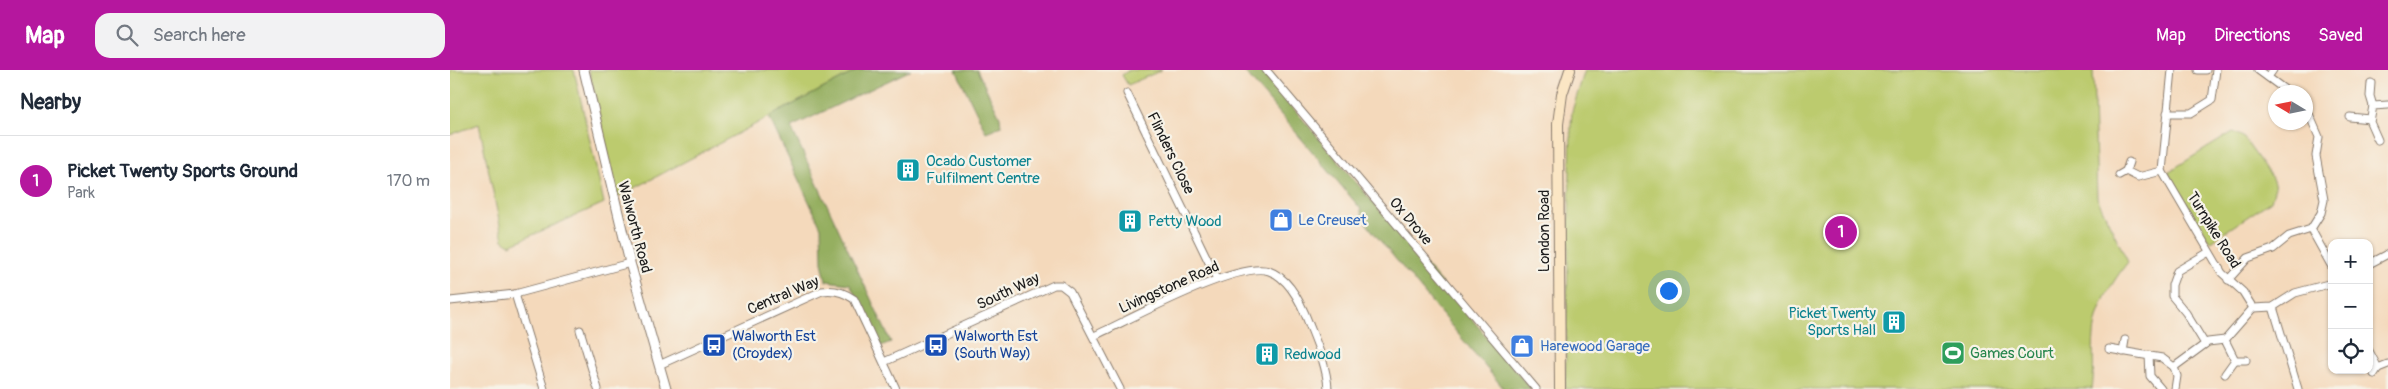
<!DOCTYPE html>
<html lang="en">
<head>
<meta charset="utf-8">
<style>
  :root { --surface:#fff; --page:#f2f2f3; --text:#1f2937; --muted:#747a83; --line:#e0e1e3; --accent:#b5179e }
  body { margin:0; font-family:Pangolin,sans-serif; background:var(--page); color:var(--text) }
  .controls { position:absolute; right:15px; bottom:15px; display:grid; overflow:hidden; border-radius:10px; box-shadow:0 1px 4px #0004 }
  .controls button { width:45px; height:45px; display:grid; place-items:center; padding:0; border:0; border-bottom:1px solid var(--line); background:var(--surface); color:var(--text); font:25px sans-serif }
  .compass { position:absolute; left:1818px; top:15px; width:45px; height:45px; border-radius:50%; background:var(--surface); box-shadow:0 1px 4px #0004; rotate:280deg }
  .you { position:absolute; left:1218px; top:220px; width:18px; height:18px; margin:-12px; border:4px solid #fff; border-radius:50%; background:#1a73e8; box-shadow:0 0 0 8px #1a73e833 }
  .badge { display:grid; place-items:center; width:32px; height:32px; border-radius:50%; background:var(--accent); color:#fff; font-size:16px; font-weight:700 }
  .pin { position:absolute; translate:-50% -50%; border:2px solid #fff; box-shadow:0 1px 5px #0006 }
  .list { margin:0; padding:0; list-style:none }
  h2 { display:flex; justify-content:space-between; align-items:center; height:65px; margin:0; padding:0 20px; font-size:21px }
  h2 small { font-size:16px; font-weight:400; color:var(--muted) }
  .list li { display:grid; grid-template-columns:32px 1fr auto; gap:15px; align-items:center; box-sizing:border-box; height:90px; padding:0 20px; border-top:1px solid var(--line) }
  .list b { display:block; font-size:19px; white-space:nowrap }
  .list p { margin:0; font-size:16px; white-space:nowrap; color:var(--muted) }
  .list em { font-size:16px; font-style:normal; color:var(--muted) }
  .icon { flex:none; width:28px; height:28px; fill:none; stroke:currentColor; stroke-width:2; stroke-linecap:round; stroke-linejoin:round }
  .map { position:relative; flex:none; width:1938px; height:319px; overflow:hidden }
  header { display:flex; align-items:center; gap:30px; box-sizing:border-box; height:70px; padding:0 25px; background:var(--accent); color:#fff }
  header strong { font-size:24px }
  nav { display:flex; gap:28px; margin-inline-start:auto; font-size:18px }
  .search { width:350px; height:45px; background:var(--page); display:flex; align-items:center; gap:12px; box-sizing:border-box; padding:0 18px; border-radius:15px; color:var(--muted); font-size:19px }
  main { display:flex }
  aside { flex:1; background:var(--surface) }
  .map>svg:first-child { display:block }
  .green { fill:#bccb6e; stroke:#6c7445 }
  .forest { fill:#95af61; stroke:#58663e }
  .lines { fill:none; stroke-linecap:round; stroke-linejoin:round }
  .minor-casing { stroke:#887a6c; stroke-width:9 }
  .tertiary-casing { stroke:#887a6c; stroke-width:11 }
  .secondary-casing { stroke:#887a6c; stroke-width:12 }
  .minor { stroke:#fff; stroke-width:7 }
  .tertiary { stroke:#fff; stroke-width:9 }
  .secondary { stroke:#fbe6c4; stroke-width:10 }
  .labels { text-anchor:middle; stroke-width:4.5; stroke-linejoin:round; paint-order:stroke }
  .street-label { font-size:15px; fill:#1c1c1c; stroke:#f7f3e8 }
  .culture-label { font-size:15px; fill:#0d838f; stroke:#f7f3e8; text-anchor:start }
  .shop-label { font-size:15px; fill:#366cbe; stroke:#f7f3e8; text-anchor:start }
  .transit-label { font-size:15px; fill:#164399; stroke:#f7f3e8; text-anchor:start }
  .leisure-label { font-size:15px; fill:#27864d; stroke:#f7f3e8; text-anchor:start }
</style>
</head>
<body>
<header>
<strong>Map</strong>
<div class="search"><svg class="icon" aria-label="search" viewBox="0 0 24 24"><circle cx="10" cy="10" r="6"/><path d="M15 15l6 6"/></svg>Search here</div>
<nav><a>Map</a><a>Directions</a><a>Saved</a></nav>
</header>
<main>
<aside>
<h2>Nearby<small></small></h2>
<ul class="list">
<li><span class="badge">1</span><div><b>Picket Twenty Sports Ground</b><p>Park</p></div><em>170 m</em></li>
</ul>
</aside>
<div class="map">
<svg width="1938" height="319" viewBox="0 0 1938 319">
  <rect width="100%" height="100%" fill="#f7f3e8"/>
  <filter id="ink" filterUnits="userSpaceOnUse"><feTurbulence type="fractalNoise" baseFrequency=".02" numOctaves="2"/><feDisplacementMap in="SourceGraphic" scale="10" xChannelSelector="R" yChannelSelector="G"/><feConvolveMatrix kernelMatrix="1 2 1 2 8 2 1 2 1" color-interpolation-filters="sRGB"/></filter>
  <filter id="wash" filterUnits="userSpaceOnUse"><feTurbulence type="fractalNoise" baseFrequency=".0096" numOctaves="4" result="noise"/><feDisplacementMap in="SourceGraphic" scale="20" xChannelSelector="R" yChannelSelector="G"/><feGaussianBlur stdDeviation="1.12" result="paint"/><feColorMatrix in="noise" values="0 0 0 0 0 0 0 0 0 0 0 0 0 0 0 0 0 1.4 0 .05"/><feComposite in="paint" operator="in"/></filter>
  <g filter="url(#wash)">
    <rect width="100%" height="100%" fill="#f4d9bb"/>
    <g class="green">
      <path d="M0,0H124L154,133L60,175L53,170L29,54L0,65Z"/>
      <path d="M139,0H408L168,127Z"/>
      <path d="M679,0H712L678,15L672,5Z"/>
      <path d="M1135,0H1643L1647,128L1678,192C1662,212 1646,238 1644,265C1642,283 1645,301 1642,319H1115L1121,55L1122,41Z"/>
      <path d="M1783,62L1793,67L1822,108L1825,117L1821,131L1760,172L1718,102Z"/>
    </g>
    <g class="forest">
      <path d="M408,0H461L341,57L441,272L431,276L400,214L376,211L372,192L371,157L319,47Z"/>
      <path d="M506,0H527L550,47L551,56L536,62Z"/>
      <path d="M793,0H811L1081,319H1054L928,168L913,149L910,138Z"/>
    </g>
  </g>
  <g filter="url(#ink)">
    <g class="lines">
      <g class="minor-casing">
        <g id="minor">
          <path d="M816,0L1086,319"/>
          <path d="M1748,0H1756"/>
          <path d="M1808,0L1838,22"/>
          <path d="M1818,7L1823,0"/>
          <path d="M1921,13L1920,26L1923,36"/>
          <path d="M677,23L767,209"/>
          <path d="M1717,43H1741L1762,30L1766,0"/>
          <path d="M1900,47L1920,49"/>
          <path d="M1928,70L1920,52L1923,36L1938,35"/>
          <path d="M1676,101L1679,92"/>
          <path d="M1712,101L1722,0"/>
          <path d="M1669,105L1676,101L1688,107L1712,101L1772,203L1793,222L1803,238L1823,237L1845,223L1882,213"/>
          <path d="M1861,159L1882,197"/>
          <path d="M1919,194L1938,184"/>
          <path d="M1778,210L1798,188L1823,179L1839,166L1861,159L1871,143L1874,130L1866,86L1869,67L1856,37"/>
          <path d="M65,224L94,319"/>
          <path d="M0,231L65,224L180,193"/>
          <path d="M1823,237L1848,319"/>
          <path d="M130,260L148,319"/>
          <path d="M644,266C677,251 788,190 819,201C840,208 852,235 859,254C867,274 877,297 878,319"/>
          <path d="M1775,270L1785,290L1775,304"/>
          <path d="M1755,274L1736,243L1722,226V215L1727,201L1759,182"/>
          <path d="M1659,279L1712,288L1724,297"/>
          <path d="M1919,281L1928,298L1924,304"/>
          <path d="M1673,282L1675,270"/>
          <path d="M1699,285L1700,306L1711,319"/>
          <path d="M1785,290H1796"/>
          <path d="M434,292L604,215H611L620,222L670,319"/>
          <path d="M209,295L372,221C384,219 394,222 404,229L446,319"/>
          <path d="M1928,298L1938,294"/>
          <path d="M1725,319L1727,306L1724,297L1758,272L1775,270L1803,238"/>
        </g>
      </g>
      <g class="tertiary-casing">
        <path id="tertiary" d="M134,0L180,193L216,319"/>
      </g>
      <g class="secondary-casing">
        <path id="secondary" d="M1110,319L1108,54L1112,24L1120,0"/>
      </g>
      <use href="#minor" class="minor"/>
      <use href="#tertiary" class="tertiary"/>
      <use href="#secondary" class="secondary"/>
    </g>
  </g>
  <defs>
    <g id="building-square" transform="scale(1.25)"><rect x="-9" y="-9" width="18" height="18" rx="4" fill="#0f9aa8" stroke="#f7f3e8"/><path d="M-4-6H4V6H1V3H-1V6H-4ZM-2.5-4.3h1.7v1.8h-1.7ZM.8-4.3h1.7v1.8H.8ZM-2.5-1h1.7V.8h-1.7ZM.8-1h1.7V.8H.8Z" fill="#fff"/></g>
    <g id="shop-square" transform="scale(1.25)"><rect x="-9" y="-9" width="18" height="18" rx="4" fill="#3f7fe0" stroke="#f7f3e8"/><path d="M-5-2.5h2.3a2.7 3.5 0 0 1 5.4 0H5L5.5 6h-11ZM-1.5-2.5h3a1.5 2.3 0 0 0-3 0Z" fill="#fff"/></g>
    <g id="bus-square" transform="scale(1.25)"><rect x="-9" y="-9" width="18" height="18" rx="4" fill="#1a4fb4" stroke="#f7f3e8"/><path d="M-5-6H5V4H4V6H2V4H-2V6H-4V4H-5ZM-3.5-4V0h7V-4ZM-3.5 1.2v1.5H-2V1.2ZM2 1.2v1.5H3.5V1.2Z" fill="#fff"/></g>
    <g id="stadium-square" transform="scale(1.25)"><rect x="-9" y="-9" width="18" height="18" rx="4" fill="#2e9e5b" stroke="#f7f3e8"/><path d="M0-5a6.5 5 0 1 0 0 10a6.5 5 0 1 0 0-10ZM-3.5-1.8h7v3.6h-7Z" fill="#fff"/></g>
  </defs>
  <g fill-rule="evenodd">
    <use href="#building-square" x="458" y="100"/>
    <use href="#shop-square" x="831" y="150"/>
    <use href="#building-square" x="680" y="151"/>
    <use href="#building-square" x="1444" y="252"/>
    <use href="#bus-square" x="264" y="275"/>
    <use href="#bus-square" x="486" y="275"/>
    <use href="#shop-square" x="1072" y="276"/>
    <use href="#stadium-square" x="1503" y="283"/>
    <use href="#building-square" x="817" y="284"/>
  </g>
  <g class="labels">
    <g class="street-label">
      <text transform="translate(721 83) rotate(64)" y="5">Flinders Close</text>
      <text transform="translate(961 151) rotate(50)" y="5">Ox Drove</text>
      <text transform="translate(185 157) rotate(75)" y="5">Walworth Road</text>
      <text transform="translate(1764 160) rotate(58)" y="5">Turnpike Road</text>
      <text transform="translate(1094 161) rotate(-90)" y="5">London Road</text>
      <text transform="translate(719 217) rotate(-24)" y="5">Livingstone Road</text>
      <text transform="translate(558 221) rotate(-25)" y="5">South Way</text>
      <text transform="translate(333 225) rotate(-23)" y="5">Central Way</text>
    </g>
    <g class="culture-label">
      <text x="476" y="96">Ocado Customer<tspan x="476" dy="17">Fulfilment Centre</tspan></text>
      <text x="698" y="156">Petty Wood</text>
      <text x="1426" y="248" text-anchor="end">Picket Twenty<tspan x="1426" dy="17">Sports Hall</tspan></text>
      <text x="834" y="289">Redwood</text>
    </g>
    <g class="shop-label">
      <text x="848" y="155">Le Creuset</text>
      <text x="1090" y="281">Harewood Garage</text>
    </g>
    <g class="transit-label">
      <text x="282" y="271">Walworth Est<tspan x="282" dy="17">(Croydex)</tspan></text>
      <text x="504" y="271">Walworth Est<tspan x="504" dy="17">(South Way)</tspan></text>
    </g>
    <g class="leisure-label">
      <text x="1520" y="288">Games Court</text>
    </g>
  </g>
</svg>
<div class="controls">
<button>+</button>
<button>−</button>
<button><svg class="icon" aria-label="locate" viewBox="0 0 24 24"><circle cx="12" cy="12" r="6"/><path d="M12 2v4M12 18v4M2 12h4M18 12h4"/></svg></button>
</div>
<svg class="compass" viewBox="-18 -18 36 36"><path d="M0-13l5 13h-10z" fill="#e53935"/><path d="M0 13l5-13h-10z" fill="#747a83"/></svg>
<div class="you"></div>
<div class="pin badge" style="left:1391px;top:162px">1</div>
</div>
</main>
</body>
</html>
